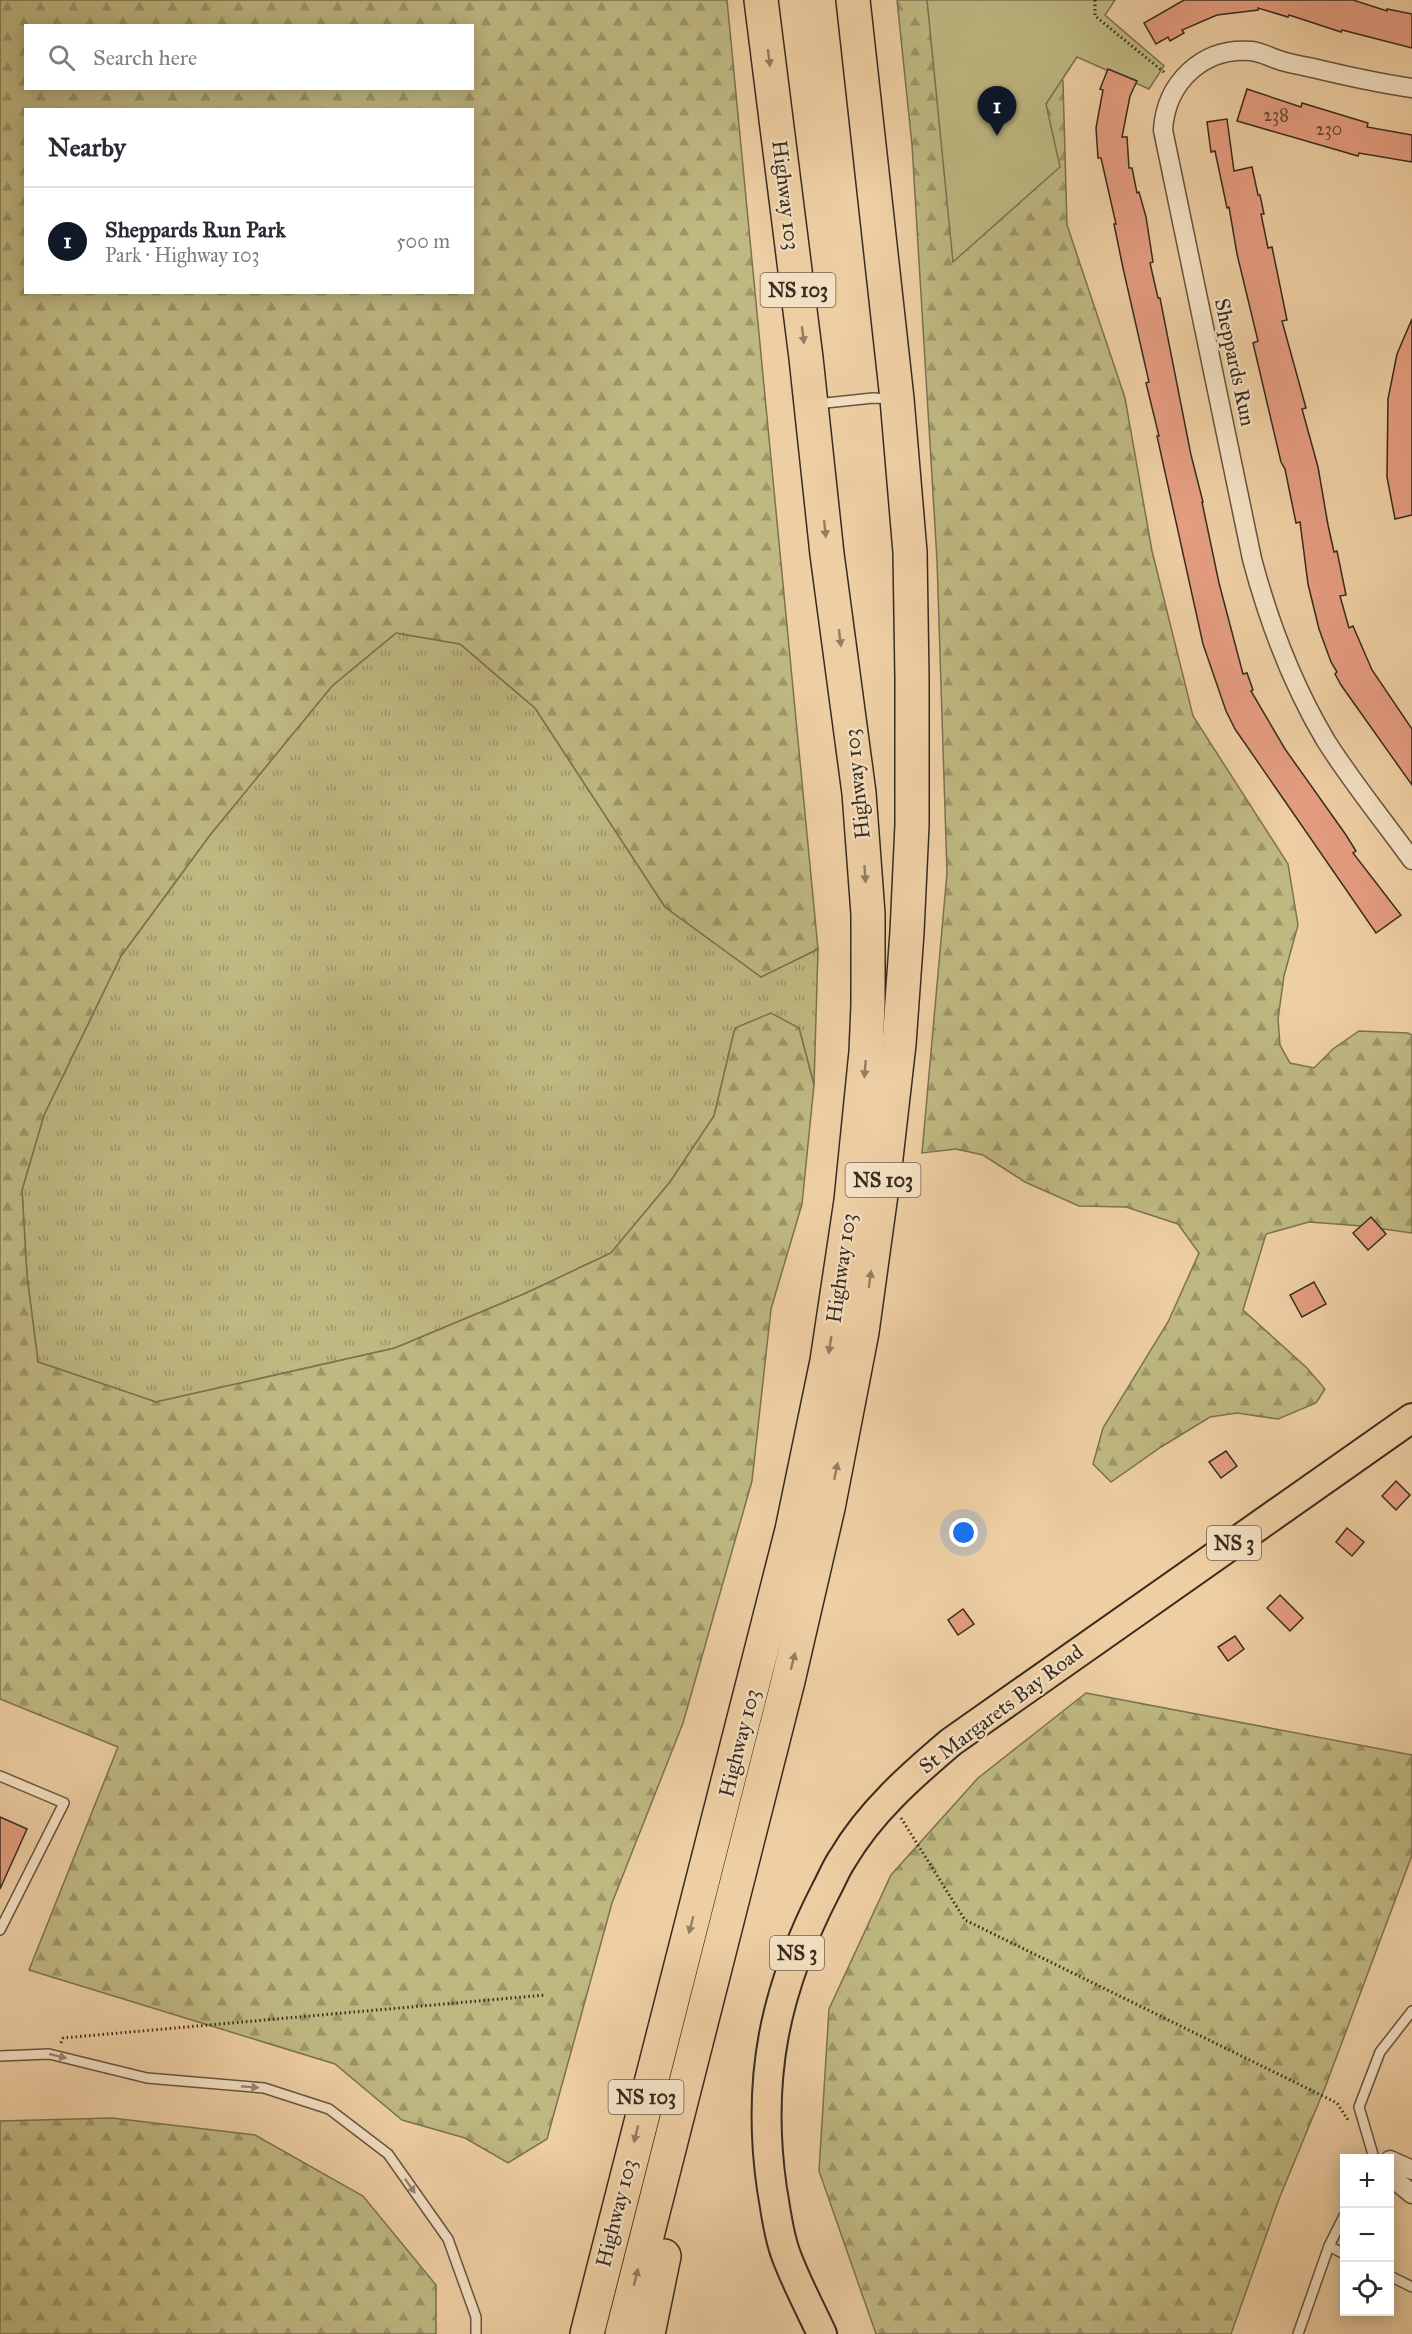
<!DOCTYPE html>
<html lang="en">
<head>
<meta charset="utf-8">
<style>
  :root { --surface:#fff; --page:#f7f7f7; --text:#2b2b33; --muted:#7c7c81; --line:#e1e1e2; --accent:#111827 }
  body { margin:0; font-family:"IM FELL Great Primer",serif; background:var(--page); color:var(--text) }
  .controls { position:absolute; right:18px; bottom:18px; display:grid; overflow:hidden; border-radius:0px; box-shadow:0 3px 15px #0003 }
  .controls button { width:54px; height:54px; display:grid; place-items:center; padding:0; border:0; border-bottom:2px solid var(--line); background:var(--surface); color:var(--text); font:30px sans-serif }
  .you { position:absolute; left:964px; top:1533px; width:21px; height:21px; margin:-15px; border:4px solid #fff; border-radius:50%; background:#1a73e8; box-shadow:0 0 0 9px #1a73e833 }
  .badge { display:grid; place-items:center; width:39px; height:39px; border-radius:50%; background:var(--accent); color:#fff; font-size:20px; font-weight:700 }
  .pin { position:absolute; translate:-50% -50px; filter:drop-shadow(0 2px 3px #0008) }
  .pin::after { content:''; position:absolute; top:32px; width:21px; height:18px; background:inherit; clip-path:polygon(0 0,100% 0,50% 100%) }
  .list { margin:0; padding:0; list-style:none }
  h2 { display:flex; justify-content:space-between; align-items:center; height:78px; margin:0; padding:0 24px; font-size:26px }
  h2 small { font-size:20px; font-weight:400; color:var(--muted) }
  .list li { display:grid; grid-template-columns:39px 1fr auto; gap:18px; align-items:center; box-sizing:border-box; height:108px; padding:0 24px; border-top:2px solid var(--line) }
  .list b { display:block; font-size:22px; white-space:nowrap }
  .list p { margin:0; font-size:20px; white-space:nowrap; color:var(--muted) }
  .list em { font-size:20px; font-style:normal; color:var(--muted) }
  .icon { flex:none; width:33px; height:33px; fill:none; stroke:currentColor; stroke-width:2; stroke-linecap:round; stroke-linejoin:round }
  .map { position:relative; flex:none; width:1412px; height:2334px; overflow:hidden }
  .search { position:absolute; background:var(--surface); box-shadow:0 3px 15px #0003; left:24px; top:24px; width:450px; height:66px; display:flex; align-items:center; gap:15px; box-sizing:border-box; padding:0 21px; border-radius:0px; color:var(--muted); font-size:22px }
  .panel { position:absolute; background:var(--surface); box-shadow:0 3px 15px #0003; left:24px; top:108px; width:450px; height:186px; border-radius:0px }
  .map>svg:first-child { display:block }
  .grass { fill:url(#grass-tufts); stroke:#7c7250; stroke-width:1.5 }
  .forest { fill:url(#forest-firs); stroke:#7c7250; stroke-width:1.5; fill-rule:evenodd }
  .green { fill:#bfb881; stroke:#7c7250; stroke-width:1.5 }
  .building { fill:#e59d80; stroke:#382c1f; stroke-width:1.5 }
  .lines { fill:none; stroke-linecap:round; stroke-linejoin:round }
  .lane-casing { stroke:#665540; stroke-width:12 }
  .street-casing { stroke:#665540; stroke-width:21 }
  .primary-casing { stroke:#382c1f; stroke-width:32 }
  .highway-casing { stroke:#382c1f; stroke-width:36 }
  .path { stroke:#382c1f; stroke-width:3; stroke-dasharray:1.5 3; stroke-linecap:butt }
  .lane { stroke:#f4e0c3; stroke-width:9 }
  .street { stroke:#f4e0c3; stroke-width:18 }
  .primary { stroke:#eecfa3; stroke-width:28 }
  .highway { stroke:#eecfa3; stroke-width:33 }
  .oneway { fill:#937e61 }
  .oneway2 { fill:#968671 }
  .labels { text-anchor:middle; stroke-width:4.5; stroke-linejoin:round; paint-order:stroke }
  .number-label { font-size:18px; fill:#634837 }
  .shield { fill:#f4e0c3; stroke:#706250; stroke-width:1.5 }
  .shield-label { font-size:20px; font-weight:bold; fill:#382c1f }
  .street-label { font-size:21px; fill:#382c1f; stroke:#f4e0c3 }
</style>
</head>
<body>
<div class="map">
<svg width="1412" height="2334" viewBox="0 0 1412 2334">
  <defs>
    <pattern id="grass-tufts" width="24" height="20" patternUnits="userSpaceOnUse" patternTransform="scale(1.5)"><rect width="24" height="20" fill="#bfb881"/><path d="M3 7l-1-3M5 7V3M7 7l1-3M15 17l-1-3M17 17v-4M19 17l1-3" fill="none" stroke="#9c9669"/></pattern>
    <pattern id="forest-firs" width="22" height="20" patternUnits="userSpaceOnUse" patternTransform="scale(1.5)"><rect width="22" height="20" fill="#bfb881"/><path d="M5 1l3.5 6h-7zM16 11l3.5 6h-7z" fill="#9c9669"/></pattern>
  </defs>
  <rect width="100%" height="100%" fill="#eecfa3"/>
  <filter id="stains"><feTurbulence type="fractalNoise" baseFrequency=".00333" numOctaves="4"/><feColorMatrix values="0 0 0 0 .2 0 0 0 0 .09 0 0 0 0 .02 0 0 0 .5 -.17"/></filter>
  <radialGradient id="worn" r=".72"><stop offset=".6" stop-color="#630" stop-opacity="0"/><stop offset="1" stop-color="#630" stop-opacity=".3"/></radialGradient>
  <path class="grass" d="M396,633L460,644L535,708L665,907L761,977L818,949L814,1085L799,1028H735L714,1116L670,1182L611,1253L524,1294L395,1348L156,1402L38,1362L27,1276L22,1190L44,1115L121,956L210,835L332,686Z"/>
  <g class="forest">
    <path d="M0,0H727L818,949L761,977L665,907L535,708L460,644L396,633L332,686L210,835L121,956L44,1115L22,1190L27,1276L38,1362L156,1402L395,1348L524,1294L611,1253L670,1182L714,1116L735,1028L771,1013L799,1028L814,1085L802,1204L771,1309L752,1481L683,1723L612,1903L547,2139L508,2163L465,2138L402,2120L335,2064L29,1970L118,1747L0,1699ZM26,26H472V88H26ZM26,110H472V292H26Z"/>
    <path d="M897,0H1045L1063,82L1067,225L1125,398L1152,551L1193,716L1288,864L1298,925L1284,976L1278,1019L1280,1045L1290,1063L1314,1068L1333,1049L1359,1031L1408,1033L1412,1035V1233L1362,1226L1309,1222L1266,1234L1243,1310L1307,1368L1325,1389L1316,1403L1278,1419L1237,1413L1210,1417L1161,1447L1111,1482L1093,1464L1103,1428L1168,1322L1199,1253L1178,1224L1126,1207L1079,1206L1025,1182L983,1155L956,1149L922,1153L947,873L937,560L912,145Z"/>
    <path d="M1086,1693L1412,1755V1855L1326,2085L1279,2199L1231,2334H876L819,2171L829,2009L891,1875L978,1778Z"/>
    <path d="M112,2118L255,2135L363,2196L436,2285V2334H0V2121Z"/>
  </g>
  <path class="green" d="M927,0H1115L1105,15L1164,66L1149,89L1077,57L1046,104L1060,167L953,262Z"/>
  <g class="building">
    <path d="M1184,0H1353L1387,11V9L1412,14V48L1342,30L1341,32L1289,15L1288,17L1258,8V10L1217,15L1182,30L1184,33L1170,41L1168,37L1156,44L1144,23Z"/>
    <path d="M1108,69L1137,81L1130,96L1122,137H1127L1129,168H1132L1137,193L1139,192L1146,217L1153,262L1150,263L1158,298H1160L1191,455L1203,502H1202L1219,583L1243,674L1247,673L1253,690L1251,691L1285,749L1346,835L1356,851L1353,853L1401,915L1376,933L1235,729L1226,711L1203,644L1157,436H1159L1146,383L1149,382L1123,268L1114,224H1116L1101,158H1098L1096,128L1103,90L1100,89Z"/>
    <path d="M1247,89L1301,107L1302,103L1368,123L1367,127L1412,135V162L1359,153L1358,156L1237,121Z"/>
    <path d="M1227,119L1234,171L1252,167L1258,195H1260L1264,214H1261L1268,248L1272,247L1287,320L1282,321L1306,408L1302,409L1318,467L1328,525L1334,552L1337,551L1346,595L1340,596L1349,628L1353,626L1372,670L1412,729V785L1341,685L1335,674L1337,672L1331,662L1319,629L1308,584L1300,522L1296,523L1285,469L1281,462L1253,343L1258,341L1237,254L1229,207L1227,208L1215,151L1211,152L1207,122Z"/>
    <path d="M1412,319V515L1395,519L1387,477L1388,399L1397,354Z"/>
    <path d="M1371,1217L1386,1234L1368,1250L1353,1233Z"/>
    <path d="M1314,1282L1326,1304L1302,1317L1290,1295Z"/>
    <path d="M1226,1451L1237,1466L1221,1478L1209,1462Z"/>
    <path d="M1396,1481L1410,1495L1396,1510L1382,1496Z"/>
    <path d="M1347,1528L1364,1542L1352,1556L1336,1542Z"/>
    <path d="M1280,1595L1303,1618L1290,1631L1267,1608Z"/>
    <path d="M963,1609L974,1624L958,1635L948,1620Z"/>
    <path d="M1235,1636L1244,1649L1228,1661L1218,1647Z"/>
    <path d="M0,1817L27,1829L0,1889Z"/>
  </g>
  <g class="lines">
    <g class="lane-casing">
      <g id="lane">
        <path d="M816,404L873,398L892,399"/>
        <path d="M0,1776L64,1803L0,1930"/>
        <path d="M0,2056L49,2054L147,2078L264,2088L329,2109L388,2154L448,2239L476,2317V2334"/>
        <path d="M1374,2158L1359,2107L1380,2052L1412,2011"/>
        <path d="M1329,2246L1344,2254"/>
        <path d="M1390,2276L1412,2287"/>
        <path d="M1298,2334L1329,2246L1344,2216"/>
      </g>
    </g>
    <g class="street-casing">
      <g id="street">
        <path d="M1412,88C1378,83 1346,76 1313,68C1303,66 1292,64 1282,61C1271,58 1262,52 1251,51C1202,47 1166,83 1163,130L1252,559C1269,623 1292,684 1326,741C1352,782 1383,820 1412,860"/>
        <path d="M1390,2160L1412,2170"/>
        <path d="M1390,2176L1412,2194"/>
      </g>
    </g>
    <g class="primary-casing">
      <path id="primary" d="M822,2334C810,2308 796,2282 786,2255C778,2234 776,2211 772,2189C756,2078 775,1989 826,1890C832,1879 836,1868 843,1858C870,1812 911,1776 951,1742L1412,1418"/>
    </g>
    <g class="highway-casing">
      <g id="highway">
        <path d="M587,2334L792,1530L827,1361L851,1201L866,1052L868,1005V914L859,793L827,554L806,358L761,0"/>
        <path d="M622,2334L788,1681L828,1508L862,1332L886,1158L899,1044L907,932L912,825V678L910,552L897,399L853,0"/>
        <path d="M648,2334L664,2256"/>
      </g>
    </g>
    <g class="path">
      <path d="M1095,0V16L1165,73"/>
      <path d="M901,1818L965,1920L1337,2103L1348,2120"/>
      <path d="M61,2043L63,2038L545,1995"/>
    </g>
    <use href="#lane" class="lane"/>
    <use href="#street" class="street"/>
    <use href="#primary" class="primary"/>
    <use href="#highway" class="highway"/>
  </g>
  <defs><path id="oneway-solid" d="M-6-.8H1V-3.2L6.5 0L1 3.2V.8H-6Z" transform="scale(1.5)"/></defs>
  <g class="oneway">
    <use href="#oneway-solid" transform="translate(769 58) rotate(83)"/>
    <use href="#oneway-solid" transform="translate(803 335) rotate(83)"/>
    <use href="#oneway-solid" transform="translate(825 529) rotate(84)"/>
    <use href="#oneway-solid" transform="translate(840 638) rotate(83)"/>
    <use href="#oneway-solid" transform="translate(865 874) rotate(86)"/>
    <use href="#oneway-solid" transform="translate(865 1069) rotate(95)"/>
    <use href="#oneway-solid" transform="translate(870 1279) rotate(-82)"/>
    <use href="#oneway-solid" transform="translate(830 1345) rotate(99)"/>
    <use href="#oneway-solid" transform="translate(836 1471) rotate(-78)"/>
    <use href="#oneway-solid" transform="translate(793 1661) rotate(-76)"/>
    <use href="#oneway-solid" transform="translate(691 1925) rotate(105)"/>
    <use href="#oneway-solid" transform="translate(636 2134) rotate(104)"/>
    <use href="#oneway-solid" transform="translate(636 2277) rotate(-76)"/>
  </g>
  <g class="oneway2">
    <use href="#oneway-solid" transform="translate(58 2056) rotate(13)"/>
    <use href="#oneway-solid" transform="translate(250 2087) rotate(5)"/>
    <use href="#oneway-solid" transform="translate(410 2186) rotate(55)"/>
  </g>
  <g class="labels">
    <g class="number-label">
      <text x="1276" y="121">238</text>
      <text x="1329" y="135">230</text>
    </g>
    <g class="shield">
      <rect x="760.5" y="273" width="75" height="34" rx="4.5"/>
      <rect x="845.5" y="1163" width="75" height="34" rx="4.5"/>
      <rect x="1207" y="1526" width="54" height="34" rx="4.5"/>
      <rect x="770" y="1936" width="54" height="34" rx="4.5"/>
      <rect x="608.5" y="2080" width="75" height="34" rx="4.5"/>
    </g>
    <g class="shield-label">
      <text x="798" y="297">NS 103</text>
      <text x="883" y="1187">NS 103</text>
      <text x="1234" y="1550">NS 3</text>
      <text x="797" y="1960">NS 3</text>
      <text x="646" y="2104">NS 103</text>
    </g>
    <g class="street-label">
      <text transform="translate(786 195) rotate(83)" y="7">Highway 103</text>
      <text transform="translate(1235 362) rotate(78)" y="7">Sheppards Run</text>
      <text transform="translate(857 784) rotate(-96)" y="7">Highway 103</text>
      <text transform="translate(841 1268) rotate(-82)" y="7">Highway 103</text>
      <text transform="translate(1001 1709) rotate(-37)" y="7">St Margarets Bay Road</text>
      <text transform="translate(739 1743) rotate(-76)" y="7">Highway 103</text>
      <text transform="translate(616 2213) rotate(-76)" y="7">Highway 103</text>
    </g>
  </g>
  <rect width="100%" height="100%" filter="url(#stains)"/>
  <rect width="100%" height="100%" fill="url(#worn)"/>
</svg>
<div class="controls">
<button>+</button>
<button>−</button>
<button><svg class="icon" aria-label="locate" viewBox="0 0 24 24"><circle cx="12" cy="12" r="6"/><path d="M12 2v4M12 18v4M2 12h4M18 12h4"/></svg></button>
</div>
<div class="you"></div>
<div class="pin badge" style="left:997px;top:136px">1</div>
<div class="search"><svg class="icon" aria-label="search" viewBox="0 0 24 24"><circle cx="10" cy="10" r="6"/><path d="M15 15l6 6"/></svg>Search here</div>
<section class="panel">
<h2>Nearby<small></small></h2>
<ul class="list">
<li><span class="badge">1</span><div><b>Sheppards Run Park</b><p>Park · Highway 103</p></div><em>500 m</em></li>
</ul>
</section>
</div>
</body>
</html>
